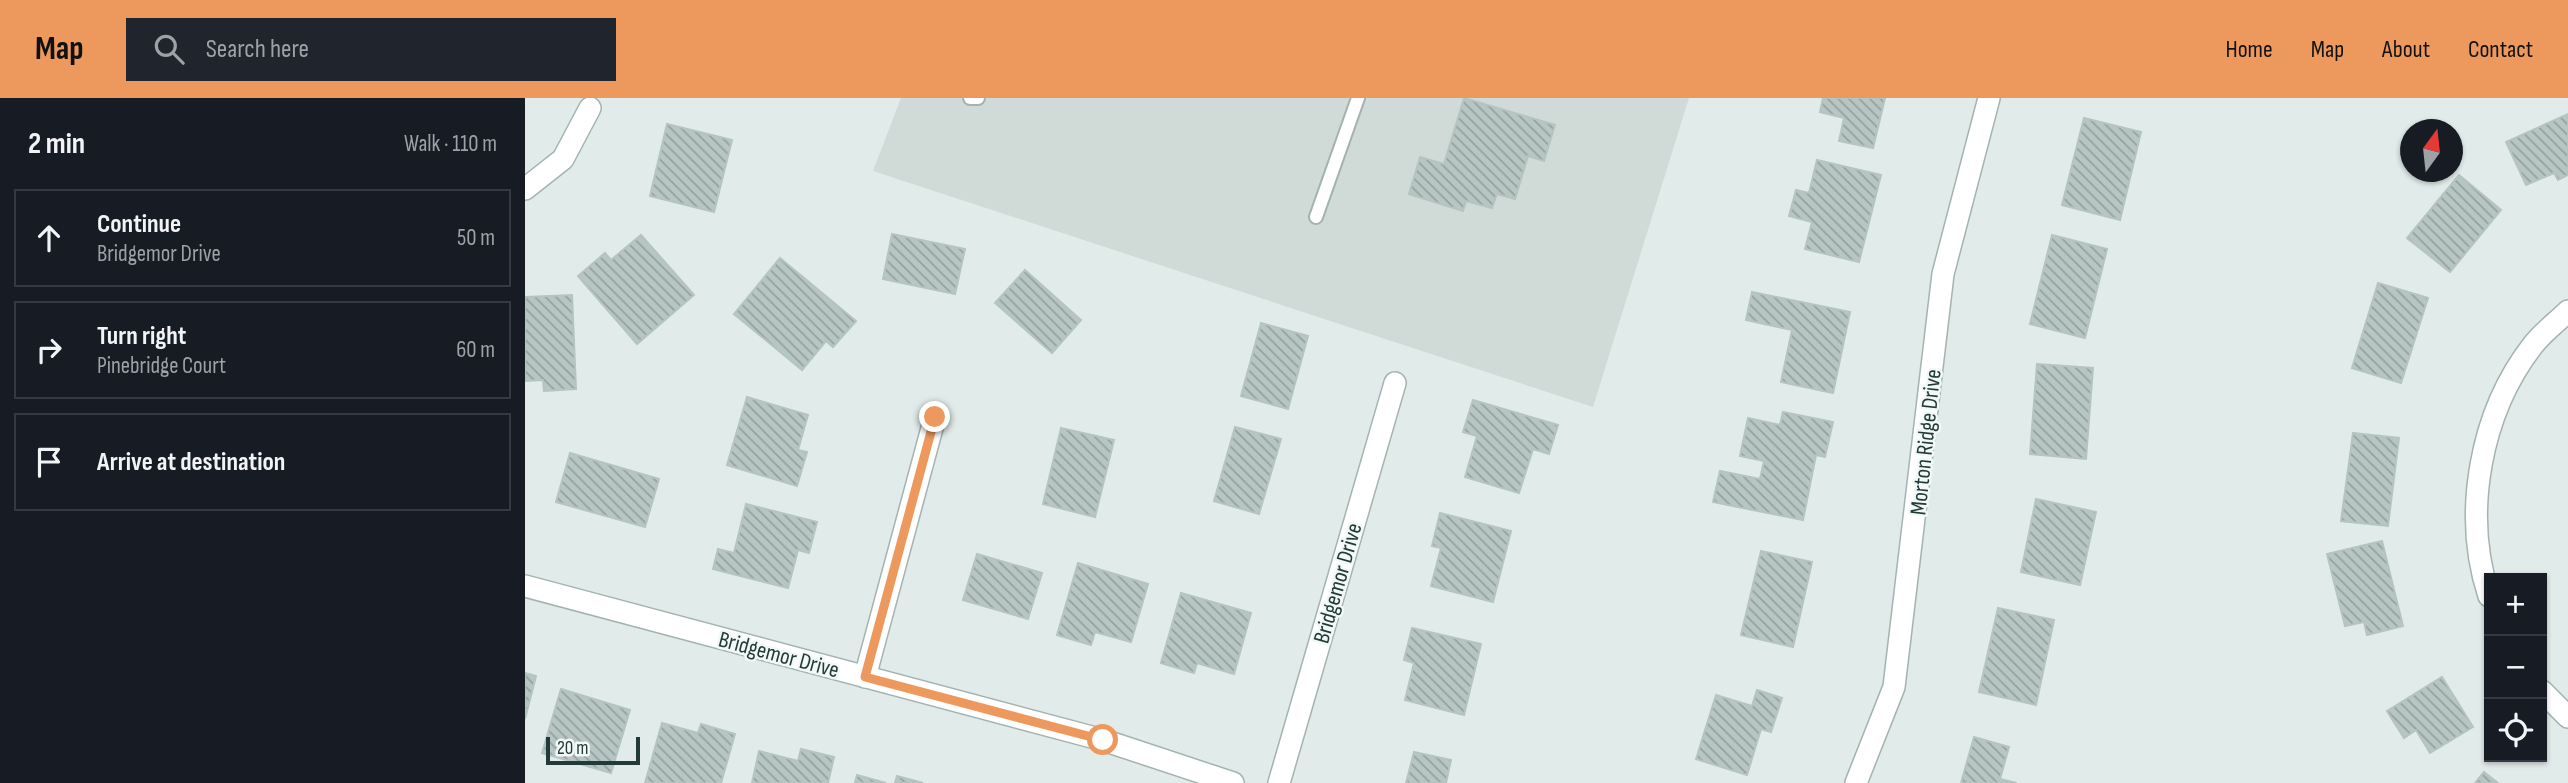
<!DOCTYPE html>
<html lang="en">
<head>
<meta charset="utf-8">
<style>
  :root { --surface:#171b24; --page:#20242c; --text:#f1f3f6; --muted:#9ea1a6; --line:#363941; --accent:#ed995e }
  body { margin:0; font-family:"Sofia Sans Condensed",sans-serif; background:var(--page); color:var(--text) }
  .controls { position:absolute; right:21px; bottom:21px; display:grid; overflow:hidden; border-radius:0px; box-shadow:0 2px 5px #0004 }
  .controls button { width:63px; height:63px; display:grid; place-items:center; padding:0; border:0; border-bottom:2px solid var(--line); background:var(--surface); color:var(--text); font:35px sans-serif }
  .compass { position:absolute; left:1875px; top:21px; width:63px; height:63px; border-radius:50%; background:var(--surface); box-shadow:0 2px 5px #0004; rotate:15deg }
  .scale { position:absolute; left:21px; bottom:18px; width:94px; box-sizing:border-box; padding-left:7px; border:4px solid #223b39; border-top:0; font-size:19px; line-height:24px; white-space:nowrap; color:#223b39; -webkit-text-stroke:5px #f2f8f6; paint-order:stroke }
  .stop { position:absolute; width:21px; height:21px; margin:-16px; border:5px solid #ed995e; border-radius:50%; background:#fff }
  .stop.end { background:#ed995e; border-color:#fff; box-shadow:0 2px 7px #0008 }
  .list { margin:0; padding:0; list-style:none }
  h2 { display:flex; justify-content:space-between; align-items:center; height:91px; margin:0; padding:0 28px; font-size:30px }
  h2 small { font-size:23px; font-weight:400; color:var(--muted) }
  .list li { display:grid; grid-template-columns:46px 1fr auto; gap:21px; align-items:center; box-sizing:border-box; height:98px; margin:0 14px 14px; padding:0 14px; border:2px solid var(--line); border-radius:0px }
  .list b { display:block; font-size:26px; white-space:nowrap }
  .list p { margin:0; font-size:23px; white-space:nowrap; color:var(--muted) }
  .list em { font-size:23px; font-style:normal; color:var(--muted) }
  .icon { flex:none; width:38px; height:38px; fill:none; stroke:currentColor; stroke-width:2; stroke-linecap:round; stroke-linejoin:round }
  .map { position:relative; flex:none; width:2043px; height:685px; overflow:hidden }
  header { display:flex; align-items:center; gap:42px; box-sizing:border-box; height:98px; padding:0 35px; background:var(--accent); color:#111 }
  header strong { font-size:33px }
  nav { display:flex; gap:38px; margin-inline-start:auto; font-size:24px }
  .search { width:490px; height:63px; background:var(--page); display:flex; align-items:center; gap:18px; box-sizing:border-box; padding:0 24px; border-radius:0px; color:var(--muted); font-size:26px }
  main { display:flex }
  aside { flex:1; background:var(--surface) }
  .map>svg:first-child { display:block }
  .built { fill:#d0dbd8 }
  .building { fill:url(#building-back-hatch); stroke:#b4c5c1; stroke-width:2 }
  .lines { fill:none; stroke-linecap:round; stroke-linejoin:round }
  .service-casing { stroke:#a4b3b1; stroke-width:16 }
  .minor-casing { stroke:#a4b3b1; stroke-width:24 }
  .service { stroke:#fff; stroke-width:12 }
  .minor { stroke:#fff; stroke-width:21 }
  .route { stroke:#ed995e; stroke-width:9 }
  .labels { text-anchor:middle; stroke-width:5; stroke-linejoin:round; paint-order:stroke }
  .street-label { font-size:23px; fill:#223b39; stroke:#f2f8f6 }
</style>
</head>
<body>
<header>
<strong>Map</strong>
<div class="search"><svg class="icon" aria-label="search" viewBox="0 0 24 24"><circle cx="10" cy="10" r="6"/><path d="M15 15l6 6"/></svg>Search here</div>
<nav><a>Home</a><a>Map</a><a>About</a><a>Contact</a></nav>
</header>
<main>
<aside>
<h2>2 min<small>Walk · 110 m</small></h2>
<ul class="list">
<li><svg class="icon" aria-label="ahead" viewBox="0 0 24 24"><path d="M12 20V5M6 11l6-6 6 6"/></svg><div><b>Continue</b><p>Bridgemor Drive</p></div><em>50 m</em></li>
<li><svg class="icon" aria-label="right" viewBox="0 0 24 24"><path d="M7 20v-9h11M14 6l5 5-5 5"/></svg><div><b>Turn right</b><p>Pinebridge Court</p></div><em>60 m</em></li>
<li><svg class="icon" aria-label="arrive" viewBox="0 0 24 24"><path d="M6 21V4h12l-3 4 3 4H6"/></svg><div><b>Arrive at destination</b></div></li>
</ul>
</aside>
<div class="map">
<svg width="2043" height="685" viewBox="0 0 2043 685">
  <defs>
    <pattern id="building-back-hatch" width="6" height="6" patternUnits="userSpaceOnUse" patternTransform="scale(1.75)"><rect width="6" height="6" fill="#b7c6c2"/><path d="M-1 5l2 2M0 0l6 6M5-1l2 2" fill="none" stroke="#94a29f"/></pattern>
  </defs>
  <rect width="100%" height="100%" fill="#e1ebe9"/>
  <path class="built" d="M376,0H1164L1068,309L348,73Z"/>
  <g class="building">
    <path d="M939,0L1030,27L1019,63L1003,58L990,101L972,96L967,110L941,103L938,113L884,96L895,59L919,66Z"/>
    <path d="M1298,0H1360L1348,50L1314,43L1319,20L1295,14Z"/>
    <path d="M2043,16V77L2033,82L2029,75L2001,87L1981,44Z"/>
    <path d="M1559,20L1616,34L1595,122L1537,107Z"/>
    <path d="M142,26L207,42L189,114L125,98Z"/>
    <path d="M1292,62L1356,77L1334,164L1280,151L1287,124L1264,118L1271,92L1284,95Z"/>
    <path d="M1934,77L1976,112L1925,174L1882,140Z"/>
    <path d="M367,136L440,151L430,196L358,181Z"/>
    <path d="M116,137L169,197L112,246L53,178L80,155L86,162Z"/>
    <path d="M1527,137L1582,151L1560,240L1505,226Z"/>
    <path d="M255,160L331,223L308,249L301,243L277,272L209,216Z"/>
    <path d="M500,172L556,222L527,255L470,205Z"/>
    <path d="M1853,185L1903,200L1876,285L1827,270Z"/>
    <path d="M1227,194L1325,214L1308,295L1256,284L1267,232L1221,222Z"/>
    <path d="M47,197L51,291L19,293L18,282L0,283V199Z"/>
    <path d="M736,225L783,238L763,311L716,298Z"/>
    <path d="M1512,266L1568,270L1561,361L1505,356Z"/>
    <path d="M222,299L283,317L273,352L282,354L272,388L202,367Z"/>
    <path d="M948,302L1033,327L1024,356L1008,351L994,395L940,379L952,338L938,334Z"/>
    <path d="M1258,314L1308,324L1300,359L1291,357L1278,422L1188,404L1195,373L1235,381L1239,363L1215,358L1223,320L1255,327Z"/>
    <path d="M710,329L756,341L734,416L689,403Z"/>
    <path d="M536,330L589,342L570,419L518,406Z"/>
    <path d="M1828,335L1874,340L1863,428L1816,423Z"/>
    <path d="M45,355L134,381L120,429L31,404Z"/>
    <path d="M1511,401L1571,414L1555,487L1496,474Z"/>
    <path d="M221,406L292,424L284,455L273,452L263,490L188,471L193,451L209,455Z"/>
    <path d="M915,415L986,433L968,504L906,488L916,450L907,448Z"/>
    <path d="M1857,443L1878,528L1842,537L1839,524L1820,528L1802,456Z"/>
    <path d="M1236,453L1287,464L1268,549L1216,537Z"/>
    <path d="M452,456L517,475L503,521L438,502Z"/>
    <path d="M553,465L623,486L606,544L570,534L566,547L532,537Z"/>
    <path d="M656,495L726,515L709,576L672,565L669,575L636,565Z"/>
    <path d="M1473,510L1529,522L1511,607L1454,594Z"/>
    <path d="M887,530L956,546L939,617L880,602L889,565L879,562Z"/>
    <path d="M0,575L11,578L0,621Z"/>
    <path d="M1917,579L1948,629L1905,655L1891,632L1879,640L1862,613Z"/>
    <path d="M36,591L105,612L86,675L17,655Z"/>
    <path d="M1232,592L1257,600L1246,634L1236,631L1222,677L1171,661L1191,597L1227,608Z"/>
    <path d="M137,625L173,635L176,626L210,636L196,685H120Z"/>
    <path d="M1449,639L1484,649L1475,681L1492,685H1436Z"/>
    <path d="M276,651L309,659L303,685H227L234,653L273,663Z"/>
    <path d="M889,654L926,662L921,685H881Z"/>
    <path d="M1959,674L1973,685H1950Z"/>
    <path d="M332,677L361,685H330Z"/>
    <path d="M372,678L398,685H370Z"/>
  </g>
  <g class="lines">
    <g class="service-casing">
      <g id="service">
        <path d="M445,0H453"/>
        <path d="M791,119L833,0"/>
      </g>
    </g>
    <g class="minor-casing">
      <g id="minor">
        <path d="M0,91L38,61L65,10"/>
        <path d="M0,488L578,642L708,685"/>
        <path d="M1964,498C1937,416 1955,315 2008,247C2018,234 2032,224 2043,213"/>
        <path d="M340,579L410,319"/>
        <path d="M2017,593L2043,619"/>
        <path d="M754,685L870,285"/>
        <path d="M1331,685L1369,589L1418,176L1464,0"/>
      </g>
    </g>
    <use href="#service" class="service"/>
    <use href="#minor" class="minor"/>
  </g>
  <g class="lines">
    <path class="route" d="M410,319L340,579L578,642"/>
  </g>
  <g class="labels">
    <g class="street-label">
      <text transform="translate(1400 344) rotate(-84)" y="8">Morton Ridge Drive</text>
      <text transform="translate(812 485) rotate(-74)" y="8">Bridgemor Drive</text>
      <text transform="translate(254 556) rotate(15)" y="8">Bridgemor Drive</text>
    </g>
  </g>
</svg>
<div class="controls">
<button>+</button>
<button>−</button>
<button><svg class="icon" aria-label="locate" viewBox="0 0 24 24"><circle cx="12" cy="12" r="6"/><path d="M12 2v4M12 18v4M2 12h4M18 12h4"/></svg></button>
</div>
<svg class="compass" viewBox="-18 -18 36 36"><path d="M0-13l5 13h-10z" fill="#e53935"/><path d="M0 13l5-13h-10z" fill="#9ea1a6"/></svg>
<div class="scale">20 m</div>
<div class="stop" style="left:578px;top:642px"></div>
<div class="stop end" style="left:410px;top:319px"></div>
</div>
</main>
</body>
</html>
